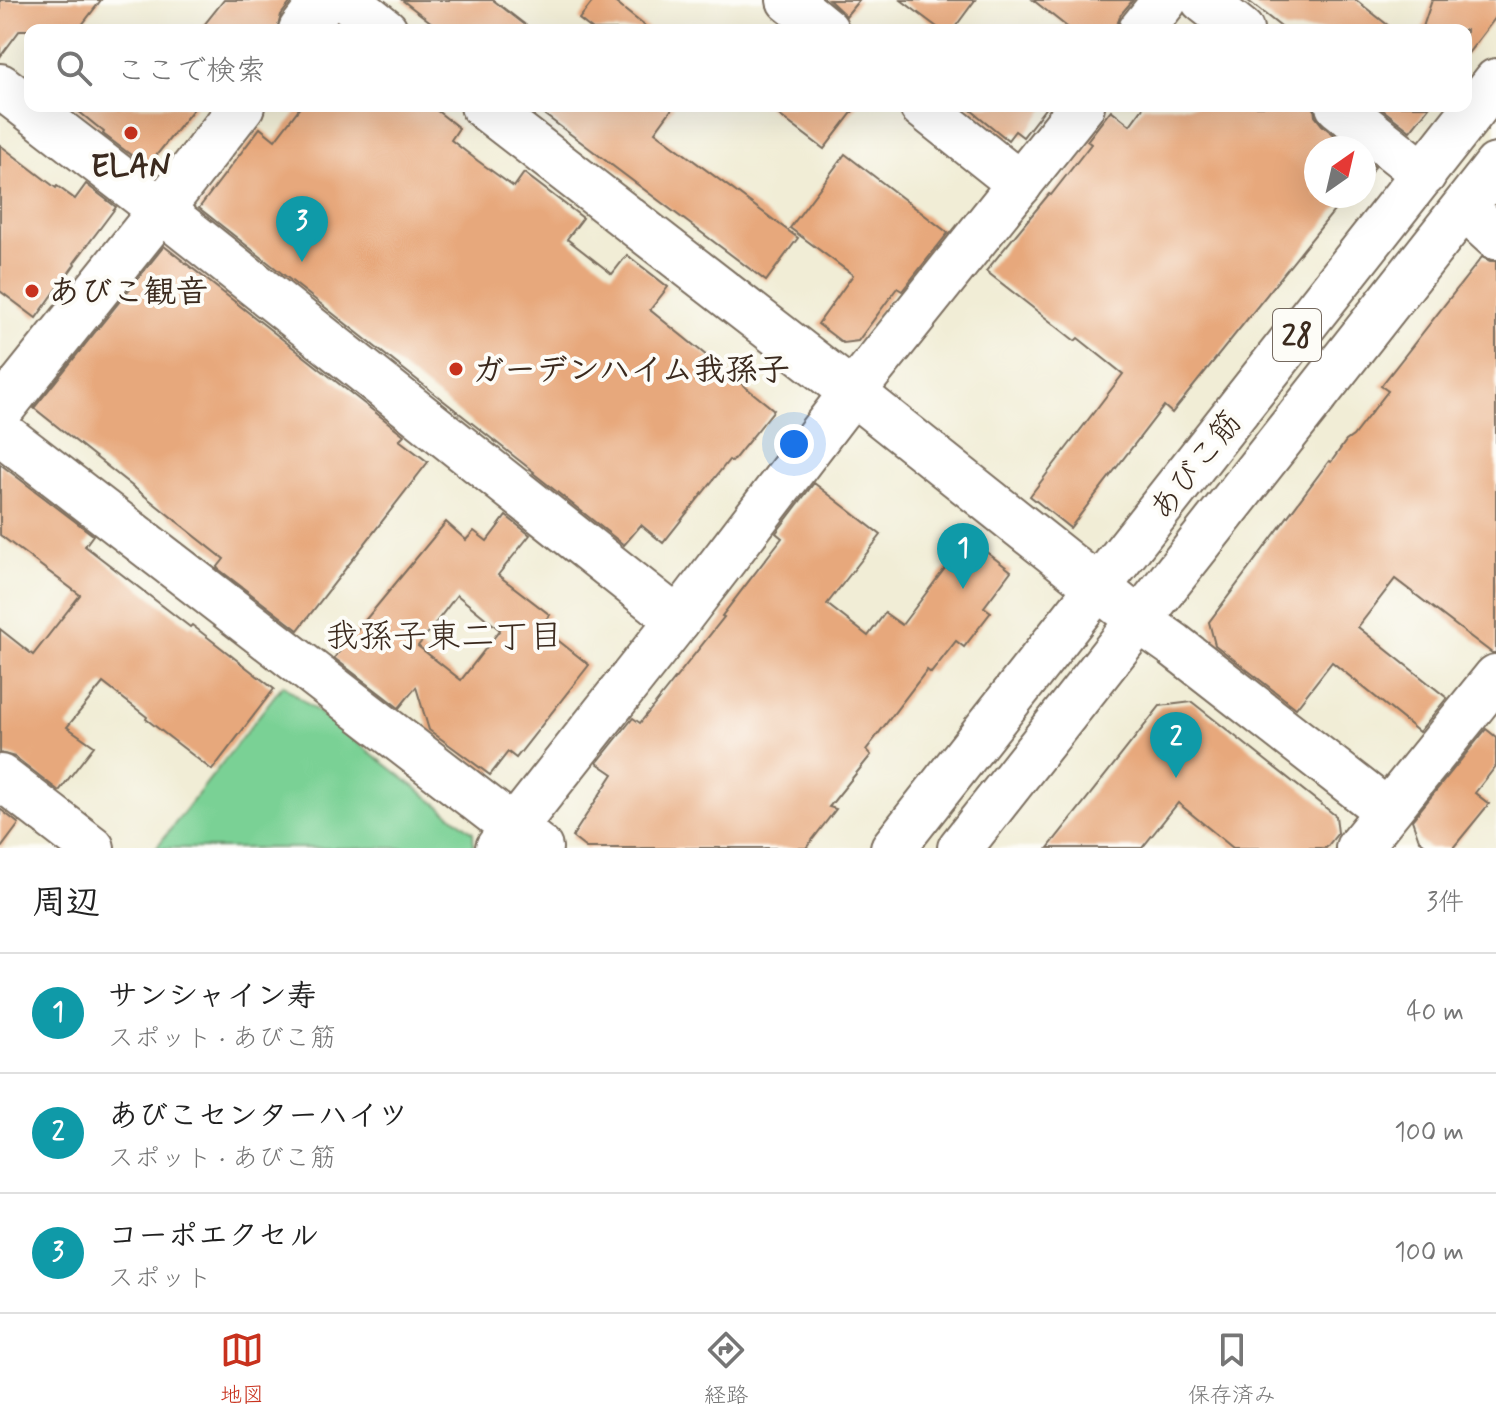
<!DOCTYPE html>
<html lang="ja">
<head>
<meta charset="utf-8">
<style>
  :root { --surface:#fff; --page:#f2f2f2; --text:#222; --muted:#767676; --line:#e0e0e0; --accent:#c8321e }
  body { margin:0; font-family:Mynerve,"Klee One",sans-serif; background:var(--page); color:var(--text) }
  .compass { position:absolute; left:1304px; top:136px; width:72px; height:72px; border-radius:50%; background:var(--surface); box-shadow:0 8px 32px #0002; rotate:34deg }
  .you { position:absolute; left:794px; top:444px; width:28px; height:28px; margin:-20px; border:6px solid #fff; border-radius:50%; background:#1a73e8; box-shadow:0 0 0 12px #1a73e833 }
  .badge { display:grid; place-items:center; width:52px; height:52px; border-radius:50%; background:var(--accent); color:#fff; font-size:26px; font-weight:700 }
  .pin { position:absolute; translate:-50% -66px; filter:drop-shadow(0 2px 4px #0008) }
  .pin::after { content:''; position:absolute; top:42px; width:28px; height:24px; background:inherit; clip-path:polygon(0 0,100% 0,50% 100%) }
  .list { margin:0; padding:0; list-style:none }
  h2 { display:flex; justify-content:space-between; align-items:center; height:104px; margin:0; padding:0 32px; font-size:34px }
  h2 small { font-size:26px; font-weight:400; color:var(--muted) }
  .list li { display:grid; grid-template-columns:52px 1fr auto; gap:24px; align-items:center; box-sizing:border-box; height:120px; padding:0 32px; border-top:2px solid var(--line) }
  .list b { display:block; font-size:30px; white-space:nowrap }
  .list p { margin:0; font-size:26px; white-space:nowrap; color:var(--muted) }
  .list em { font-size:26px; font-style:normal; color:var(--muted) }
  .icon { flex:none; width:44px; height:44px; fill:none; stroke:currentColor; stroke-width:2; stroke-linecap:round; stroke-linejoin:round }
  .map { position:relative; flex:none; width:1496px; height:848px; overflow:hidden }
  .search { position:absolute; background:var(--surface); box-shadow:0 8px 32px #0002; left:24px; right:24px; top:24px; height:88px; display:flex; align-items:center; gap:20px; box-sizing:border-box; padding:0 28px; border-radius:16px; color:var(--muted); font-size:30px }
  .sheet { height:464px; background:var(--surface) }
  nav { display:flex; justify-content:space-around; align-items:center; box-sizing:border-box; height:112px; border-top:2px solid var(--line); background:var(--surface); font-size:22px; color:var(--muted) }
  nav a { display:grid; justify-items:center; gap:4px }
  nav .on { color:var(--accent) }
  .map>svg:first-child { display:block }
  .green { fill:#7ad195; stroke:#5a7e5a; stroke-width:2 }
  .building { fill:#e7a87b; fill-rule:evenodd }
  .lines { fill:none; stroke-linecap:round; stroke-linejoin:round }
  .minor-casing { stroke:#7b6e5e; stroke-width:48 }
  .major-casing { stroke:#7b6e5e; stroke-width:48 }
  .minor { stroke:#fff; stroke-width:44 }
  .major { stroke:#fff; stroke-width:44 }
  .poi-dot { fill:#c8321e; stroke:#fdfcf7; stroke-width:3 }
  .labels { text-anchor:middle; stroke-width:8; stroke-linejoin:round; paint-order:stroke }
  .shield { fill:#fdfcf7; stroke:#75695f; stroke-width:2 }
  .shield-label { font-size:30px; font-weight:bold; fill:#3b2a1e }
  .poi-label { font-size:32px; font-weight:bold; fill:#3b2a1e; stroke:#fdfcf7; text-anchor:start }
  .street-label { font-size:32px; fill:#3b2a1e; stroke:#fdfcf7 }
  .neighbourhood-label { font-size:34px; fill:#3b2a1e; stroke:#fdfcf7 }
</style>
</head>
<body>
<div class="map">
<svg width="1496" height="848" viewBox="0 0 1496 848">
  <rect width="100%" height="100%" fill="#fdfcf7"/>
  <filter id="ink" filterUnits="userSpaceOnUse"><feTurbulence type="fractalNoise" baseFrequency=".0125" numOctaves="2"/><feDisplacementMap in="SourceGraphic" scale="16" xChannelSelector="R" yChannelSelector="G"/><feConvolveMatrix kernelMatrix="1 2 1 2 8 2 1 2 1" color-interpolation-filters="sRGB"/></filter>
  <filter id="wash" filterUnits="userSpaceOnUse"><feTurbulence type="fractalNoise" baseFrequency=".006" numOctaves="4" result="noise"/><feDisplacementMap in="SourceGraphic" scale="32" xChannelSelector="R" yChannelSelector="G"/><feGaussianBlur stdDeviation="1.8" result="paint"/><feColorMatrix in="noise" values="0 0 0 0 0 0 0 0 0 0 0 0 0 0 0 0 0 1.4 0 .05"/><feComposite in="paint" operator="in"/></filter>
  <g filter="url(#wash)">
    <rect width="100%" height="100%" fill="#f1edd6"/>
    <path class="green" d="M283,685L473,832L474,848H156Z"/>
    <g id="blocks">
      <g class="building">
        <path d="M0,0H101L78,30H20L0,57Z"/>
        <path d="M224,0H286L290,3L281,15L277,30H200Z"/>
        <path d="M402,0H493L532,30H441Z"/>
        <path d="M594,0H612L650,30H593L579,19Z"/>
        <path d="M829,0H859L846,16Z"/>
        <path d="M901,0H975L953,30H941Z"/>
        <path d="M1033,0H1133L1121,14L1115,30H1071Z"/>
        <path d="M1247,0H1356L1394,30H1285Z"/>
        <path d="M1432,0H1496V17L1466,56V30H1422Z"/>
        <path d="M72,106H196L147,167L103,134L104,132Z"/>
        <path d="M301,106H431L459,128L451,140L478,161L514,187L524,173L583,218L567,239L612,274L627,255L668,287L650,310L774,410L732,462L729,460L663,543L641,525L624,545L533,473L534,472L199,208L260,128L275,140Z"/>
        <path d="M533,106H674L655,132L798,238L766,281Z"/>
        <path d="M767,106H857L824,149Z"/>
        <path d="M966,106H1047L1023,137L1015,131L1008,140Z"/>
        <path d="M1144,106H1314L1315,116L1322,125L1351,148H1316V196H1346L1172,413L1164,406L1070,528L1030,496L1123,374L1078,338L1075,341L986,271L1049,194L1051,195L1091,144L1087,141L1111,110L1130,125Z"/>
        <path d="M1378,106H1430L1410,131Z"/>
        <path d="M0,145L56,188L57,186L75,199L86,184L116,207L74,263L75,264L36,318L0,291Z"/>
        <path d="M845,154L948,233L902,291L897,288L858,341L843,343L818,324L853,275L790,228Z"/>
        <path d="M1364,158L1375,167L1364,181Z"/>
        <path d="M164,246L404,435L399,440L428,462L298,630L217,568L224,559L34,408Z"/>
        <path d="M1482,257L1490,261H1496V653H1492L1395,579L1358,627L1447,698L1419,732L1332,662L1296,708L1215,645L1209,622L1329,461L1331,462L1346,441L1353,436L1388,391L1381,386Z"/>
        <path d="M0,464L93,535L85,546L190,627L192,625L274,689L212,770L146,719L147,717L103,683L67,727L94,746L59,791L15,757L0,753V629L33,655L80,595L0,535Z"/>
        <path d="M814,483L881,535L827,604L868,636L885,613L902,625L968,538L1011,571L984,607L991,612L964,647L956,641L931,673L927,670L866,750L871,755L829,807L836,809L806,848H586L572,837L613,774L597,763L633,718L640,723L724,617L722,616L782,538L776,533Z"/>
        <path d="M506,516L530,535L498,575L550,615L540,626L589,665L516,758L508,752L490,775L429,730L416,687L399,708L334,658L446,522L466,540L474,531L487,541ZM457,595L500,630L461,680L418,646Z"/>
        <path d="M1192,702L1336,816L1338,833L1326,848H1233L1178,803L1142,848H1048L1160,706Z"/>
        <path d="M1486,729L1496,737V766L1475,793L1489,804L1453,848H1429L1419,840L1412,820Z"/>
        <path d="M0,809L19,824L1,848H0Z"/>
      </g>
    </g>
  </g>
  <g filter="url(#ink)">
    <use href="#blocks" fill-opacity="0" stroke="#7b6e5e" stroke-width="2"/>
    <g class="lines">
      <g class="minor-casing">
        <g id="minor">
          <path d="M347,0L385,30"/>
          <path d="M789,0L826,30"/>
          <path d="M1203,0L1241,30"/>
          <path d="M301,30L324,0"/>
          <path d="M1141,30L1165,0"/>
          <path d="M0,86L161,210L678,620"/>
          <path d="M483,106L871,407L1140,621L1174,645L1387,811"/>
          <path d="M922,106L1020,184"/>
          <path d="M1338,106L1424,174"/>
          <path d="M1464,208L1496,237"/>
          <path d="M0,411L161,210L242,106"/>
          <path d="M0,432L540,848"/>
          <path d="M0,777L92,848"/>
          <path d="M498,848L678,620L837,412L1082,106"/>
          <path d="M1358,848L1496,677"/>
        </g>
      </g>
      <g class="major-casing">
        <g id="major">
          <path d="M893,848L1496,81"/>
          <path d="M960,848L1496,166"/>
        </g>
      </g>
      <use href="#minor" class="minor"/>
      <use href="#major" class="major"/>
    </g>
  </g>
  <g class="poi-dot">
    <circle cx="131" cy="133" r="8"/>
    <circle cx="32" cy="291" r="8"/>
    <circle cx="456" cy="369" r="8"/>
  </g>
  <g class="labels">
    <rect class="shield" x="1273" y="309" width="48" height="52" rx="6"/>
    <g class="shield-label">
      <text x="1297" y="345">28</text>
    </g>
    <g class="poi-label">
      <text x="131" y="176" text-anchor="middle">ELAN</text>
      <text x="48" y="302">あびこ観音</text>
      <text x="472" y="380">ガーデンハイム我孫子</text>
    </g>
    <g class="street-label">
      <text transform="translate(1195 465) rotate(-52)" y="11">あびこ筋</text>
    </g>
    <g class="neighbourhood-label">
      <text x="444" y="647">我孫子東二丁目</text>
    </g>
  </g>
</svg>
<svg class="compass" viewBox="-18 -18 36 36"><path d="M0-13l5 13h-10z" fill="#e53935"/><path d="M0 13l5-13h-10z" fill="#767676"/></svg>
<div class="you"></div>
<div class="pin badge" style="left:963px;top:589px;background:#0f9aa8">1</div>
<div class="pin badge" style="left:1176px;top:778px;background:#0f9aa8">2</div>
<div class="pin badge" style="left:302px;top:262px;background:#0f9aa8">3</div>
<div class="search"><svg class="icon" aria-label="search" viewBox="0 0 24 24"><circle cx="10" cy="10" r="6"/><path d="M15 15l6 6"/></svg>ここで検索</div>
</div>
<section class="sheet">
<h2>周辺<small>3件</small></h2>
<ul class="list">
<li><span class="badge" style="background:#0f9aa8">1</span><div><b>サンシャイン寿</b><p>スポット · あびこ筋</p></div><em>40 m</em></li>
<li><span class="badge" style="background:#0f9aa8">2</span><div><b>あびこセンターハイツ</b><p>スポット · あびこ筋</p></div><em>100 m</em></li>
<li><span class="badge" style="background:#0f9aa8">3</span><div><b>コーポエクセル</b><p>スポット</p></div><em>100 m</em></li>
</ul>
</section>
<nav>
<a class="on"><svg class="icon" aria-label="map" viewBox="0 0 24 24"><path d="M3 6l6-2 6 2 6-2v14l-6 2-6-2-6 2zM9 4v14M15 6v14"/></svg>地図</a>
<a><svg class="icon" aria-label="directions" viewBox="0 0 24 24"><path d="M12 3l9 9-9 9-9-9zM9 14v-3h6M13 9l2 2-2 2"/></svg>経路</a>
<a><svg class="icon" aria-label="saved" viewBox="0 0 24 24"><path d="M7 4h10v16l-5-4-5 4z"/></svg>保存済み</a>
</nav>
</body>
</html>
